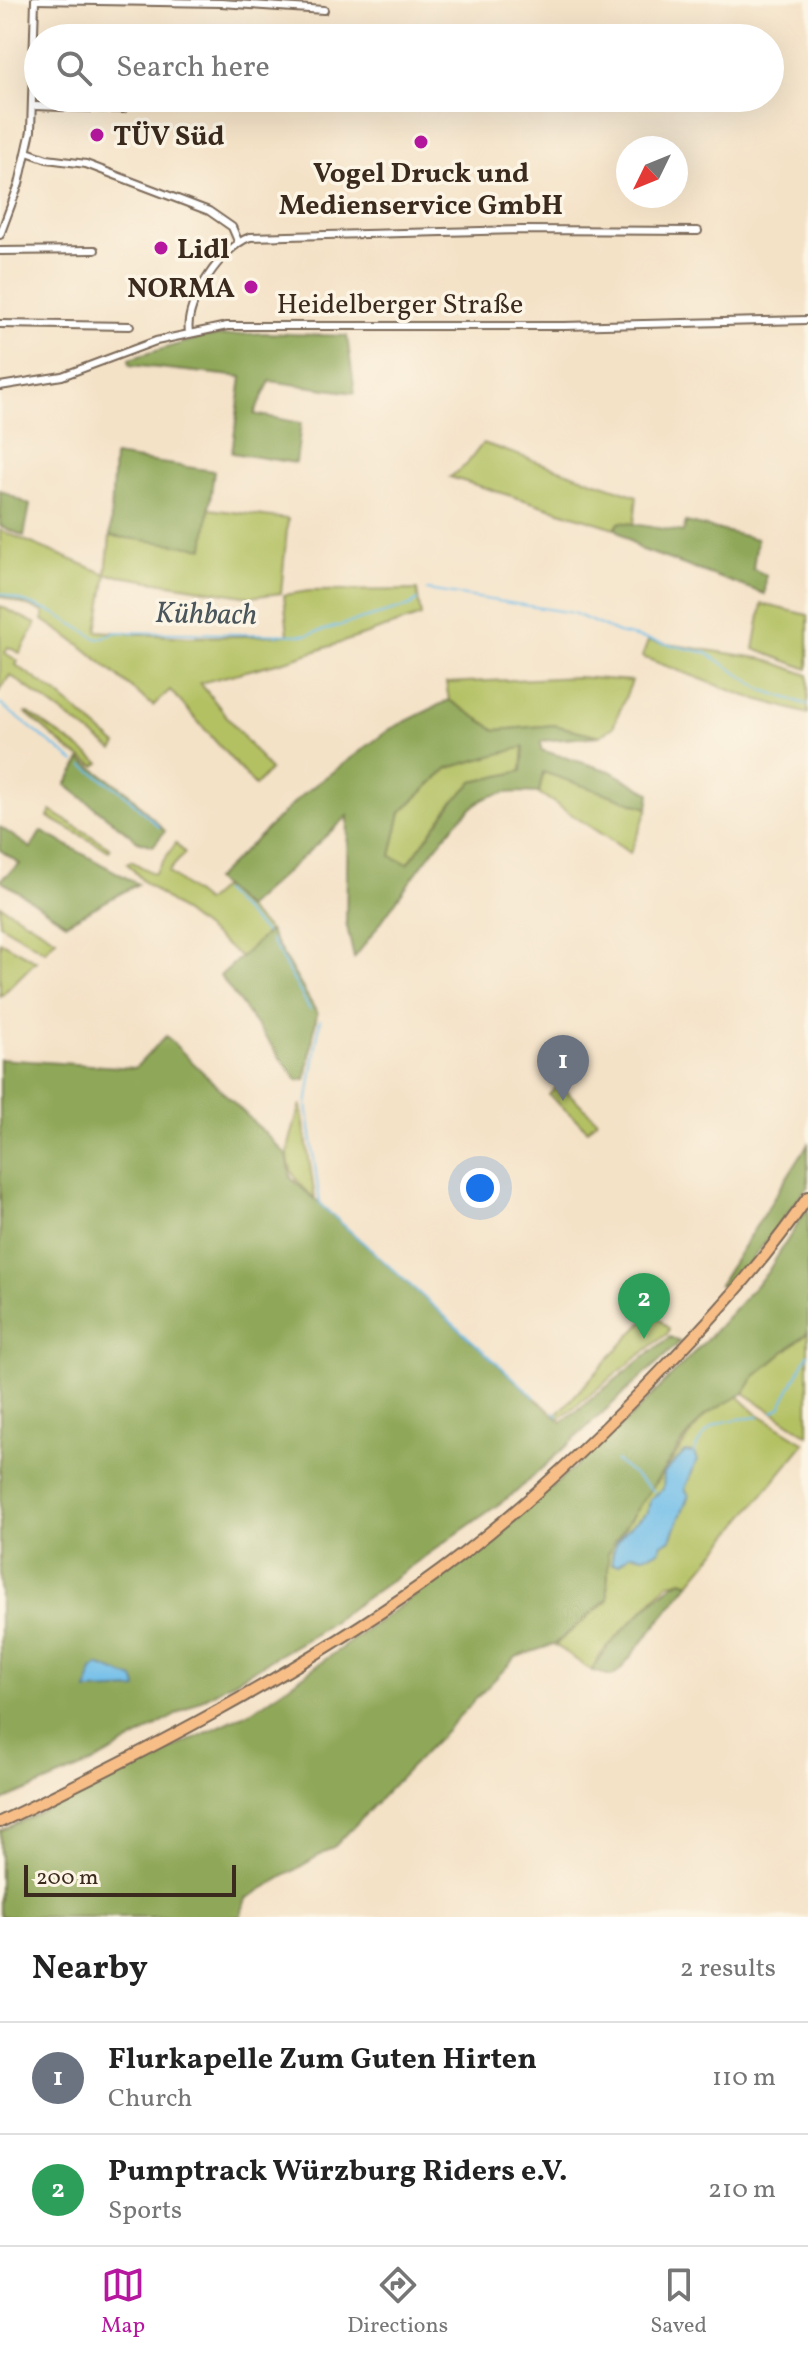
<!DOCTYPE html>
<html lang="en">
<head>
<meta charset="utf-8">
<style>
  :root { --surface:#fff; --page:#f2f2f2; --text:#222; --muted:#767676; --line:#e0e0e0; --accent:#b5179e }
  body { margin:0; font-family:Vollkorn,serif; background:var(--page); color:var(--text) }
  .compass { position:absolute; left:616px; top:136px; width:72px; height:72px; border-radius:50%; background:var(--surface); box-shadow:0 8px 32px #0002; rotate:227deg }
  .scale { position:absolute; left:24px; bottom:20px; width:212px; box-sizing:border-box; padding-left:8px; border:4px solid #3b2a1e; border-top:0; font-size:22px; line-height:28px; white-space:nowrap; color:#3b2a1e; -webkit-text-stroke:6px #fcf5e5; paint-order:stroke }
  .you { position:absolute; left:480px; top:1188px; width:28px; height:28px; margin:-20px; border:6px solid #fff; border-radius:50%; background:#1a73e8; box-shadow:0 0 0 12px #1a73e833 }
  .badge { display:grid; place-items:center; width:52px; height:52px; border-radius:50%; background:var(--accent); color:#fff; font-size:26px; font-weight:700 }
  .pin { position:absolute; translate:-50% -66px; filter:drop-shadow(0 2px 4px #0008) }
  .pin::after { content:''; position:absolute; top:42px; width:28px; height:24px; background:inherit; clip-path:polygon(0 0,100% 0,50% 100%) }
  .list { margin:0; padding:0; list-style:none }
  h2 { display:flex; justify-content:space-between; align-items:center; height:104px; margin:0; padding:0 32px; font-size:34px }
  h2 small { font-size:26px; font-weight:400; color:var(--muted) }
  .list li { display:grid; grid-template-columns:52px 1fr auto; gap:24px; align-items:center; box-sizing:border-box; height:112px; padding:0 32px; border-top:2px solid var(--line) }
  .list b { display:block; font-size:30px; white-space:nowrap }
  .list p { margin:0; font-size:26px; white-space:nowrap; color:var(--muted) }
  .list em { font-size:26px; font-style:normal; color:var(--muted) }
  .icon { flex:none; width:44px; height:44px; fill:none; stroke:currentColor; stroke-width:2; stroke-linecap:round; stroke-linejoin:round }
  .map { position:relative; flex:none; width:808px; height:1917px; overflow:hidden }
  .search { position:absolute; background:var(--surface); box-shadow:0 8px 32px #0002; left:24px; right:24px; top:24px; height:88px; display:flex; align-items:center; gap:20px; box-sizing:border-box; padding:0 28px; border-radius:44px; color:var(--muted); font-size:30px }
  .sheet { height:328px; background:var(--surface) }
  nav { display:flex; justify-content:space-around; align-items:center; box-sizing:border-box; height:112px; border-top:2px solid var(--line); background:var(--surface); font-size:22px; color:var(--muted) }
  nav a { display:grid; justify-items:center; gap:4px }
  nav .on { color:var(--accent) }
  .map>svg:first-child { display:block }
  .green { fill:#b4c163; stroke:#787640; stroke-width:2 }
  .forest { fill:#8fa759; stroke:#65683c; stroke-width:2; fill-rule:evenodd }
  .water { fill:#6ebde9; stroke:#547484; stroke-width:2 }
  .lines { fill:none; stroke-linecap:round; stroke-linejoin:round }
  .stream { stroke:#6ebde9; stroke-width:2 }
  .minor-casing { stroke:#7c6a59; stroke-width:10 }
  .primary-casing { stroke:#7c6a59; stroke-width:14 }
  .minor { stroke:#fff; stroke-width:6 }
  .primary { stroke:#f7be88; stroke-width:10 }
  .poi-dot { fill:#b5179e; stroke:#fcf5e5; stroke-width:3 }
  .labels { text-anchor:middle; stroke-width:7; stroke-linejoin:round; paint-order:stroke }
  .poi-label { font-size:28px; font-weight:bold; fill:#3b2a1e; stroke:#fcf5e5; text-anchor:start }
  .street-label { font-size:28px; fill:#3b2a1e; stroke:#fcf5e5 }
  .water-label { font-size:30px; font-style:italic; fill:#4a565b; stroke:#fcf5e5 }
</style>
</head>
<body>
<div class="map">
<svg width="808" height="1917" viewBox="0 0 808 1917">
  <rect width="100%" height="100%" fill="#fcf5e5"/>
  <filter id="ink" filterUnits="userSpaceOnUse"><feTurbulence type="fractalNoise" baseFrequency=".0125" numOctaves="2"/><feDisplacementMap in="SourceGraphic" scale="16" xChannelSelector="R" yChannelSelector="G"/><feConvolveMatrix kernelMatrix="1 2 1 2 8 2 1 2 1" color-interpolation-filters="sRGB"/></filter>
  <filter id="wash" filterUnits="userSpaceOnUse"><feTurbulence type="fractalNoise" baseFrequency=".006" numOctaves="4" result="noise"/><feDisplacementMap in="SourceGraphic" scale="32" xChannelSelector="R" yChannelSelector="G"/><feGaussianBlur stdDeviation="1.8" result="paint"/><feColorMatrix in="noise" values="0 0 0 0 0 0 0 0 0 0 0 0 0 0 0 0 0 1.4 0 .05"/><feComposite in="paint" operator="in"/></filter>
  <g filter="url(#wash)">
    <rect width="100%" height="100%" fill="#f4e2c7"/>
    <g class="green">
      <path d="M483,443L637,496L634,524L620,522L615,528L450,477L466,465Z"/>
      <path d="M209,509L288,519L281,593L250,597L107,574L97,631L188,637L288,635L284,595L309,591L417,590L421,616L292,659L200,683L270,770L255,786L170,690L153,706L79,644L43,620L44,612L0,596V530L106,574L110,536L204,547Z"/>
      <path d="M762,604L808,615V669L754,649Z"/>
      <path d="M0,606L36,624L20,653L8,647L5,653L18,661L16,665L56,693L117,745L113,750L10,675L0,691Z"/>
      <path d="M648,641L765,659L808,675V714L746,696L642,657Z"/>
      <path d="M577,677L632,681L613,727L600,736L554,725L496,730L449,700L446,683Z"/>
      <path d="M26,713H29L100,763L95,766L70,751Z"/>
      <path d="M524,746L522,771L473,782L453,802L407,865L391,856L401,812L448,768Z"/>
      <path d="M543,772L648,808L630,853L539,793Z"/>
      <path d="M51,811L111,848L109,851L48,817Z"/>
      <path d="M176,843L185,853L168,872L205,902L222,887L269,931L241,957L143,881L127,863L131,861L154,874Z"/>
      <path d="M0,905L56,939L45,951L0,924Z"/>
      <path d="M0,941L36,961L0,997Z"/>
      <path d="M559,1084L597,1120L588,1130L549,1095Z"/>
      <path d="M301,1104L315,1199C275,1164 288,1150 301,1104Z"/>
      <path d="M652,1312L669,1329L668,1333L559,1419L556,1416Z"/>
      <path d="M808,1332V1435L744,1393L754,1377Z"/>
      <path d="M737,1395L755,1412L805,1443L690,1583L682,1580L668,1584L598,1657L592,1671L555,1645L608,1600V1552L616,1538L705,1415Z"/>
    </g>
    <g class="forest">
      <path d="M264,333L347,336L355,393L270,381L254,414L301,423L296,463L232,453L242,377L130,365L129,359L203,337Z"/>
      <path d="M114,456L214,471L204,548L110,536Z"/>
      <path d="M0,490L30,505L24,536L0,526Z"/>
      <path d="M620,522L683,532L686,522L757,539L753,569L766,575L765,594L640,549L615,528Z"/>
      <path d="M449,700L496,730L554,725L600,736L541,741V750L610,771L650,793L648,808L543,772L539,793C522,792 500,791 484,799C447,819 385,921 354,958L346,922L348,816L246,908L214,880L303,794L390,729ZM524,747L522,771L473,782L453,802L408,864L391,856L401,812L448,768Z"/>
      <path d="M81,760L125,790L165,831L153,846L138,841L66,785Z"/>
      <path d="M0,827L31,848L41,831L138,884L66,923L0,880L20,864L0,850Z"/>
      <path d="M269,931L317,1013L306,1079L297,1080L220,976Z"/>
      <path d="M166,1036L287,1155L291,1178L562,1422L670,1337L680,1342L516,1492L315,1634L93,1763L0,1802V1059L135,1068Z"/>
      <path d="M808,1144V1186L732,1286L719,1285Z"/>
      <path d="M808,1207V1332L754,1377L744,1393L705,1415L681,1444L608,1552V1599L555,1644L516,1657L335,1846L246,1899L240,1917H0V1831L256,1709L491,1541L632,1416L710,1336L767,1273Z"/>
      <path d="M682,1580L690,1583L620,1670L612,1676L592,1671C595,1655 665,1586 682,1580Z"/>
    </g>
    <g class="water">
      <path d="M685,1452L694,1453L697,1460L685,1489L689,1495L671,1539L662,1544L659,1551L644,1556L631,1554L619,1564H612C610,1540 630,1526 648,1512L650,1499L663,1489L664,1473Z"/>
      <path d="M98,1665L134,1679L138,1689L87,1691L92,1670Z"/>
    </g>
    <g class="lines">
      <g class="stream">
        <path d="M427,590L573,613L618,633L707,653L763,690L808,705"/>
        <path d="M0,593L54,613L98,639L117,632L306,635L410,606L417,600"/>
        <path d="M0,704L75,762"/>
        <path d="M84,766L122,792L159,827"/>
        <path d="M222,891L265,933"/>
        <path d="M271,940L310,1010"/>
        <path d="M320,1020L307,1105L320,1204L535,1397"/>
        <path d="M555,1412L558,1416"/>
        <path d="M773,1412L780,1408L808,1354"/>
        <path d="M694,1453C706,1421 726,1420 759,1417"/>
        <path d="M616,1461L655,1492"/>
      </g>
    </g>
  </g>
  <g filter="url(#ink)">
    <g class="lines">
      <g class="minor-casing">
        <g id="minor">
          <path d="M35,0L221,3L324,10"/>
          <path d="M34,106L123,109"/>
          <path d="M27,152L47,159L86,164L209,211L232,227L238,241"/>
          <path d="M0,235L19,184L31,131L35,0"/>
          <path d="M0,251L95,250"/>
          <path d="M0,324L130,326"/>
          <path d="M189,332C184,303 222,247 250,237L522,230L698,231"/>
          <path d="M0,386L62,376L156,341L227,326H564L808,320"/>
        </g>
      </g>
      <g class="primary-casing">
        <path id="primary" d="M0,1822C146,1752 288,1678 421,1585C509,1523 590,1446 664,1368C716,1314 766,1259 808,1197"/>
      </g>
      <use href="#minor" class="minor"/>
      <use href="#primary" class="primary"/>
    </g>
  </g>
  <g class="poi-dot">
    <circle cx="97" cy="135" r="8"/>
    <circle cx="421" cy="142" r="8"/>
    <circle cx="161" cy="248" r="8"/>
    <circle cx="251" cy="287" r="8"/>
  </g>
  <g class="labels">
    <g class="poi-label">
      <text x="113" y="145">TÜV Süd</text>
      <text x="421" y="182" text-anchor="middle">Vogel Druck und<tspan x="421" dy="32">Medienservice GmbH</tspan></text>
      <text x="177" y="258">Lidl</text>
      <text x="235" y="297" text-anchor="end">NORMA</text>
    </g>
    <g class="street-label">
      <text x="400" y="313">Heidelberger Straße</text>
    </g>
    <g class="water-label">
      <text transform="translate(206 613) rotate(1)" y="10">Kühbach</text>
    </g>
  </g>
</svg>
<svg class="compass" viewBox="-18 -18 36 36"><path d="M0-13l5 13h-10z" fill="#e53935"/><path d="M0 13l5-13h-10z" fill="#767676"/></svg>
<div class="scale">200 m</div>
<div class="you"></div>
<div class="pin badge" style="left:563px;top:1101px;background:#6b7280">1</div>
<div class="pin badge" style="left:644px;top:1339px;background:#2e9e5b">2</div>
<div class="search"><svg class="icon" aria-label="search" viewBox="0 0 24 24"><circle cx="10" cy="10" r="6"/><path d="M15 15l6 6"/></svg>Search here</div>
</div>
<section class="sheet">
<h2>Nearby<small>2 results</small></h2>
<ul class="list">
<li><span class="badge" style="background:#6b7280">1</span><div><b>Flurkapelle Zum Guten Hirten</b><p>Church</p></div><em>110 m</em></li>
<li><span class="badge" style="background:#2e9e5b">2</span><div><b>Pumptrack Würzburg Riders e.V.</b><p>Sports</p></div><em>210 m</em></li>
</ul>
</section>
<nav>
<a class="on"><svg class="icon" aria-label="map" viewBox="0 0 24 24"><path d="M3 6l6-2 6 2 6-2v14l-6 2-6-2-6 2zM9 4v14M15 6v14"/></svg>Map</a>
<a><svg class="icon" aria-label="directions" viewBox="0 0 24 24"><path d="M12 3l9 9-9 9-9-9zM9 14v-3h6M13 9l2 2-2 2"/></svg>Directions</a>
<a><svg class="icon" aria-label="saved" viewBox="0 0 24 24"><path d="M7 4h10v16l-5-4-5 4z"/></svg>Saved</a>
</nav>
</body>
</html>
